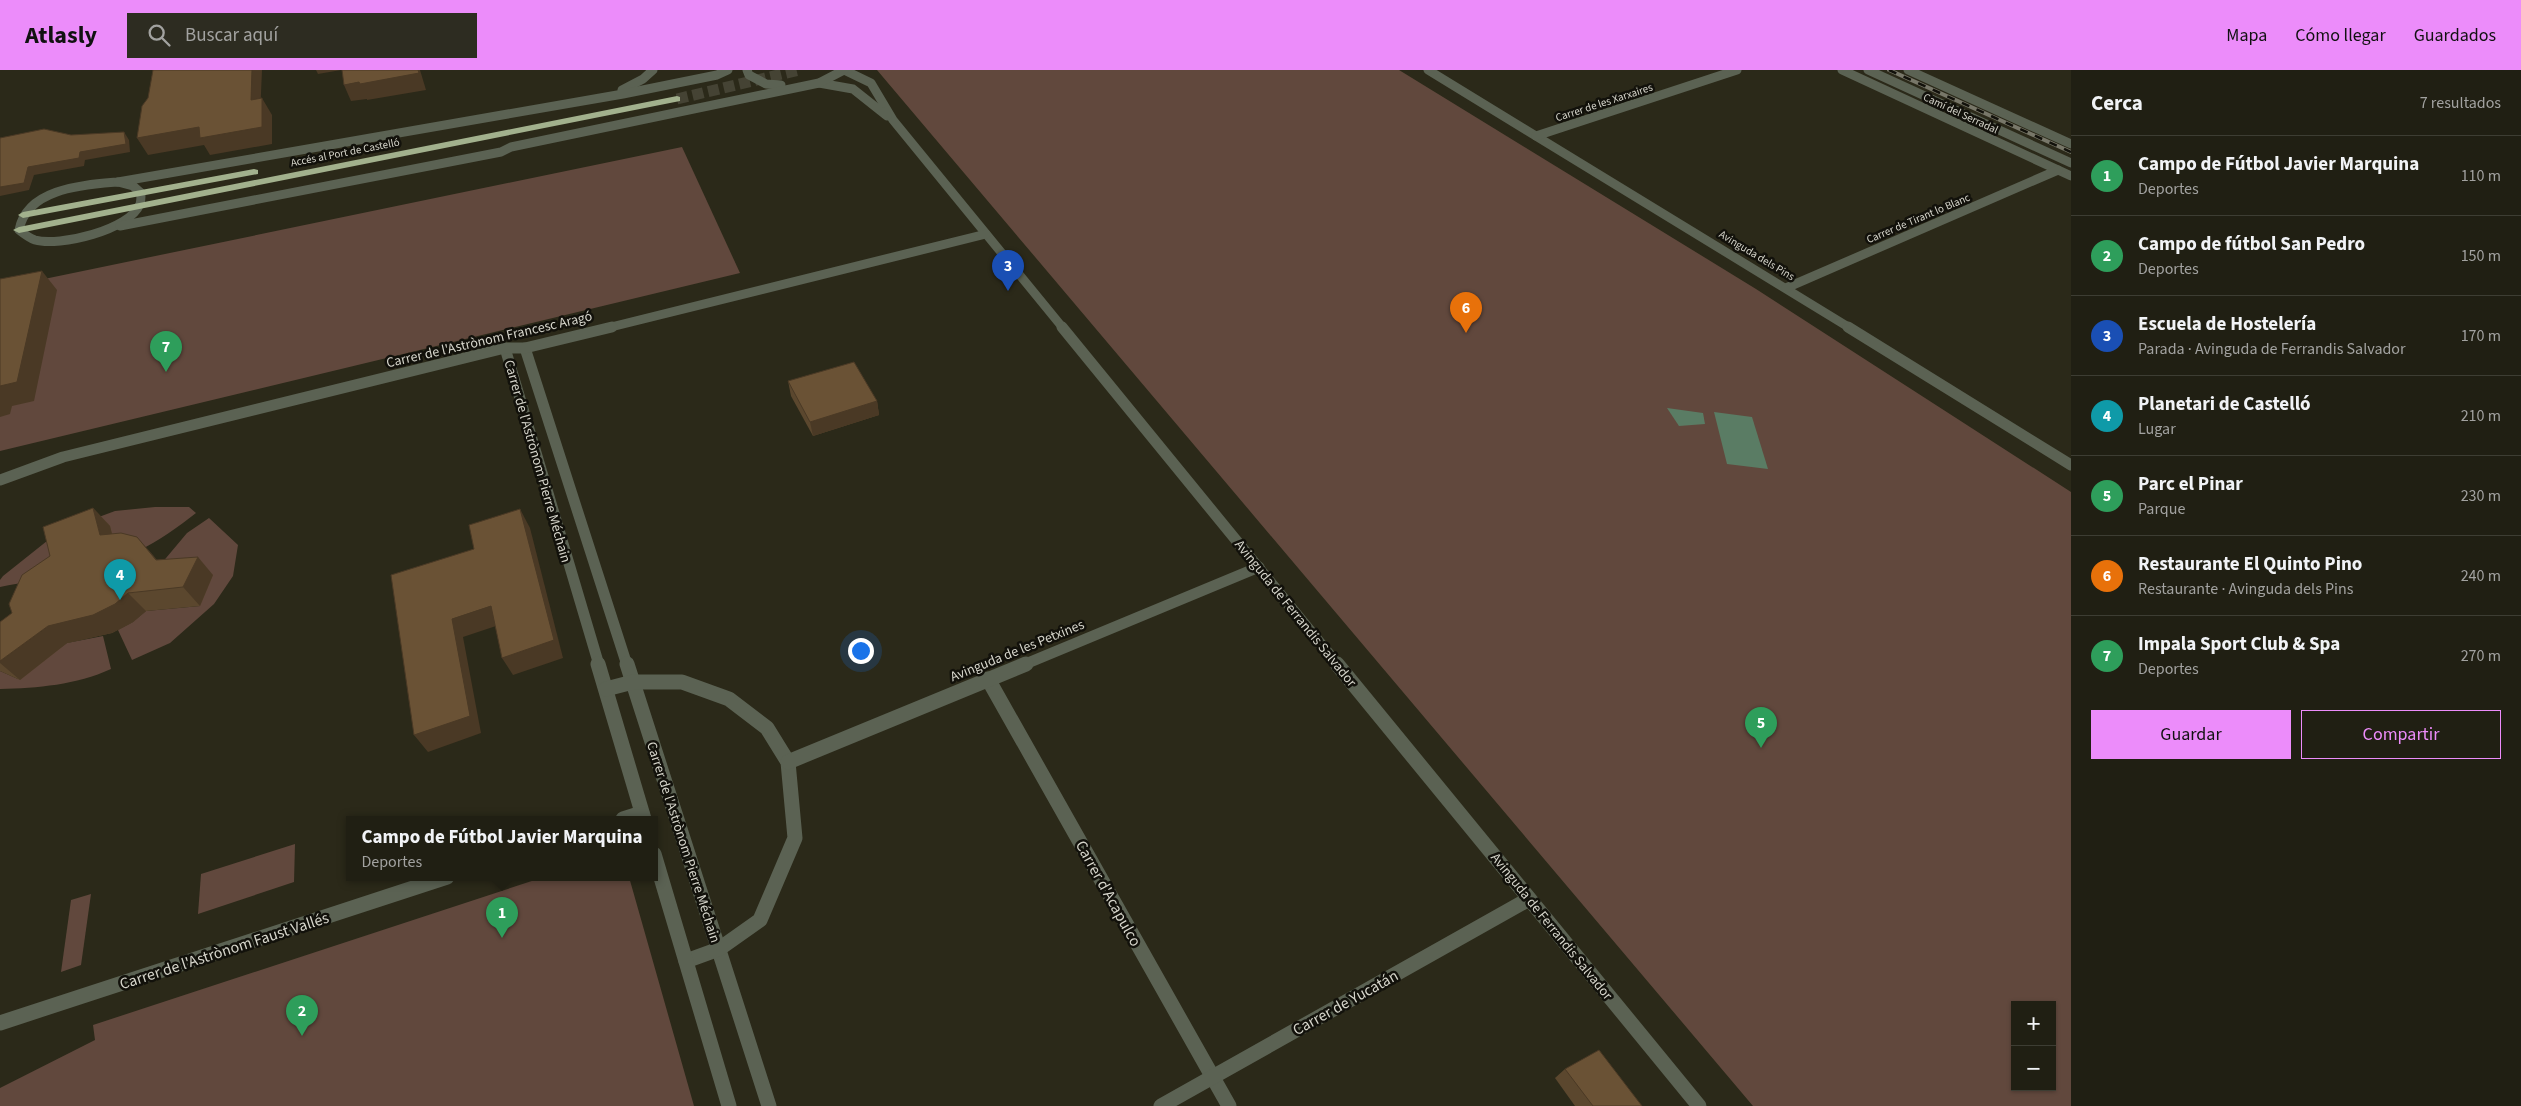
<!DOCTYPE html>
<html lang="es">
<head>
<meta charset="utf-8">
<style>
  :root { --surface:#201f13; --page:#2d2c21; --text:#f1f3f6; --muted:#a2a2a0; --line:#3d3d33; --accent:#ec8cfa }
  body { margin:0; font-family:"Source Sans 3",sans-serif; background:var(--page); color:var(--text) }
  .controls { position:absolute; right:15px; bottom:15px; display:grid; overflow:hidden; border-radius:0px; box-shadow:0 1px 4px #0004 }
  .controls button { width:45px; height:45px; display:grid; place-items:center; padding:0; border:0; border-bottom:1px solid var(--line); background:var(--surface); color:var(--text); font:25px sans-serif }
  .you { position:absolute; left:860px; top:580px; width:18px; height:18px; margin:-12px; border:4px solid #fff; border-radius:50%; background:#1a73e8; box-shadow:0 0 0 8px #1a73e833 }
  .badge { display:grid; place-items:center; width:32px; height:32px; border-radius:50%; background:var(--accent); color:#fff; font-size:16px; font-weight:700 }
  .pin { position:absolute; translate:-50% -41px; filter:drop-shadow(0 1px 2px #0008) }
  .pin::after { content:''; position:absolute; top:26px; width:18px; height:15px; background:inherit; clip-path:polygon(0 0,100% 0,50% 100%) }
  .popup { position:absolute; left:346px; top:746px; width:312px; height:65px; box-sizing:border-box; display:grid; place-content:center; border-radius:0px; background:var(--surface); filter:drop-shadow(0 1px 4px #0005); font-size:16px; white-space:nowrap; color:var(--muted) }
  .popup b { font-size:19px; color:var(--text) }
  .popup::after { content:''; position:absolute; left:50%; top:100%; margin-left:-10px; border:10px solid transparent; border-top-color:var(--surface) }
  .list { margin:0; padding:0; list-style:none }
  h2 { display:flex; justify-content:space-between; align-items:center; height:65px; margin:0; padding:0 20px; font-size:21px }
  h2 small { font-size:16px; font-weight:400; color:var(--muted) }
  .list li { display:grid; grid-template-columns:32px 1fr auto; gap:15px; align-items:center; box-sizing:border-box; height:80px; padding:0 20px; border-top:1px solid var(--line) }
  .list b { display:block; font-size:19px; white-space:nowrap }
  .list p { margin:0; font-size:16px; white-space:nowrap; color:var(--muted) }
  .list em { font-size:16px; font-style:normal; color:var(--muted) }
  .actions { display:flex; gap:10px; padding:15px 20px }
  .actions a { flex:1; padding:11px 0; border:1px solid var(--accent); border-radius:0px; text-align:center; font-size:18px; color:var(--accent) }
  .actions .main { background:var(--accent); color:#111 }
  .icon { flex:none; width:28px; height:28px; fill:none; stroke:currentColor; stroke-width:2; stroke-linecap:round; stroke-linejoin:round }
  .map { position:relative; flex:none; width:2071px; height:1036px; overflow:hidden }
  header { display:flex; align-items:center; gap:30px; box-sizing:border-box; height:70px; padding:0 25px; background:var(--accent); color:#111 }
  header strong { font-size:24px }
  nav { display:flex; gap:28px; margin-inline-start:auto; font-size:18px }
  .search { width:350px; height:45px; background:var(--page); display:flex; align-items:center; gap:12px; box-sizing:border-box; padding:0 18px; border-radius:0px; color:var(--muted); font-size:19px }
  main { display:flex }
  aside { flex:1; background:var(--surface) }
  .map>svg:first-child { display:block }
  .green { fill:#61483d; fill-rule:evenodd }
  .water { fill:#5a7c64 }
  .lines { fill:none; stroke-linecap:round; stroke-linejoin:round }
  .highway-tunnel { stroke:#454334; stroke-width:11; stroke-dasharray:11 5; stroke-linecap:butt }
  .minor-far2 { stroke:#5b6253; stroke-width:9 }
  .minor-far1 { stroke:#5b6253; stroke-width:11 }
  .minor { stroke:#5b6253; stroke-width:15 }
  .highway { fill:#a2b18d; fill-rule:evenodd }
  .rail-casing { stroke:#787769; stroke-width:4 }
  .rail { stroke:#12110b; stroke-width:2.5; stroke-dasharray:8; stroke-linecap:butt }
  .wall { fill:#5b472e }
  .shaded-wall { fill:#4a3925 }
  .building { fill:#6a5235; stroke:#4a3925 }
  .labels { text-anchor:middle; stroke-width:5; stroke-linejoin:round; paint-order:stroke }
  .far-street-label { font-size:11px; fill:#d6d5cb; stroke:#12110b }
  .street-label { font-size:14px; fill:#d6d5cb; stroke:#12110b }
  .near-street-label { font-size:16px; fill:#d6d5cb; stroke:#12110b }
</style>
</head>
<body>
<header>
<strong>Atlasly</strong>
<div class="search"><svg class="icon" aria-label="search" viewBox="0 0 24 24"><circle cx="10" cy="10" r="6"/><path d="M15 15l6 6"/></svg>Buscar aquí</div>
<nav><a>Mapa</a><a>Cómo llegar</a><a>Guardados</a></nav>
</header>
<main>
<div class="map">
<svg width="2071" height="1036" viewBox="0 0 2071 1036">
  <rect width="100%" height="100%" fill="#2b2919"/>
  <g class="green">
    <path d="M877,0H1399L1756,219L2071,422V1036H1753ZM2015,935H2052V1017H2015Z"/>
    <path d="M682,77L740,203L0,381V222L20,214Z"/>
    <path d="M155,437H189L196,443C178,457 159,471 138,481C96,501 45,508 0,517V510L3,506L52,467L88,451L115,441Z"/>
    <path d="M209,448L238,475L233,506L214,534L170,573L132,590L118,560L133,552L146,541L200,536L161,494L187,463Z"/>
    <path d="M103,566L111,599C76,615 38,618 0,619V601L18,609L67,573Z"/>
    <path d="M295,774L294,812L198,844L201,804Z"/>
    <path d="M544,807H629L694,1036H0V1018L95,970L93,955Z"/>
    <path d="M91,824L81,895L61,902L71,830Z"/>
  </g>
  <g class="water">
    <path d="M1667,338L1703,343L1705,354L1679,356Z"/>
    <path d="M1714,342L1752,347L1768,399L1727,394Z"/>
  </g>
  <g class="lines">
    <path class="highway-tunnel" d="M677,29L799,0"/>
    <g class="minor-far2">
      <path d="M747,0L749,5L766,14L781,15"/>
      <path d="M844,0L871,13L893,50L1063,258"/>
      <path d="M1428,0L1850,258"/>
      <path d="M1842,0L2071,106"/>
      <path d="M1868,0L2071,93"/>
      <path d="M1908,0L2071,74"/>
      <path d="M819,13L853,19L887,46"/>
      <path d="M622,20L643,9L653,0"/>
      <path d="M1536,66L1737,0"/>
      <path d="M118,112L133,116L141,123C141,127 141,131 140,134C130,160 59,177 35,170C29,168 24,164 19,160C27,118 83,115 118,112Z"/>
      <path d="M118,112L623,24L717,5L728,0"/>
      <path d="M120,156L501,82L511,77L819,13L844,0"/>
      <path d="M1786,218L2058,100"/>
      <path d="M607,258L986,164"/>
    </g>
    <g class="minor-far1">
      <path d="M1062,257L1338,595"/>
      <path d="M1848,257L2071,395"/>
      <path d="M505,278L599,595"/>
      <path d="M525,278L627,595"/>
      <path d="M0,410L63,387L505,278H525L612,257"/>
      <path d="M1023,595L1259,497"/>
    </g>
    <g class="minor">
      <path d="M598,594L644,749"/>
      <path d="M627,594L769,1036"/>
      <path d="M1337,594L1699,1036"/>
      <path d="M988,609L1229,1036"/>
      <path d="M606,619L633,612H682L729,629L767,658L788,692L795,768L760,850L719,879L686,891"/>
      <path d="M788,692L1026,594"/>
      <path d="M623,749L642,743"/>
      <path d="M654,784L729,1036"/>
      <path d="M0,953L447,807"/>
      <path d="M1161,1036L1529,829"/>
    </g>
    <g class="highway">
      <path d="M677,26L680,27V31L19,163L13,160L19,157Z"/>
      <path d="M254,99L258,100V104L23,148L18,145L23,142Z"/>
    </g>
    <g class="rail-casing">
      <path id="rail" d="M1889,0L2071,82"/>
    </g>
    <use href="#rail" class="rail"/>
  </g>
  <g class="wall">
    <path d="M788,311L877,331L879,345L813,366L791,326Z"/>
    <path d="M93,438L110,456L112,464L157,490L213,505L200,536L146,541L133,552L112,563L67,573L20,610L0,601V552L12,543L50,486Z"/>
    <path d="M1565,999L1642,1036H1575L1555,1008Z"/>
  </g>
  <g class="shaded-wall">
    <path d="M252,0H262L260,47L251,30Z"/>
    <path d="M316,0H341L318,4Z"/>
    <path d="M418,0H420L426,20L367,30V29L351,31L344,15Z"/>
    <path d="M262,28L272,45V74L210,85L204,75L148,85L137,68Z"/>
    <path d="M124,62L129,70L130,82L85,90L84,96L34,105L29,120L0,126V117L28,97L80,82Z"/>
    <path d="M42,201L57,220L34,331L12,336L10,344L0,347V316Z"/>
    <path d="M877,331L879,345L813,366L810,352Z"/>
    <path d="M93,438L110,456L117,484L100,465Z"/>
    <path d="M520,439L530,458L563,588L513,605L502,588Z"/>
    <path d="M137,467L153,485L172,509L156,490Z"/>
    <path d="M198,487L213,505L200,536L183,517Z"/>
    <path d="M128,523L146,541L133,552L112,563L67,573L20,610L0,593V591L48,556Z"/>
    <path d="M491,536L502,554L463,567L481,663L428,682L414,665L452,549Z"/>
  </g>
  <g class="building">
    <path d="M153,0H252L251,30L262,28V57L200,68L199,57L137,68L142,36L148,28Z"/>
    <path d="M342,0H418L419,3L360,14L359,12L344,15Z"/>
    <path d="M44,59L71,65L124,62L126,74L80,82L79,88L28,97L24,113L0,117V68Z"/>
    <path d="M42,201L17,312L0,316V209Z"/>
    <path d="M854,292L877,331L810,352L788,311Z"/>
    <path d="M93,438L100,465L121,463L137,467L156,490L198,487L183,517L128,523L115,534L93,545L48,556L0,591V552L12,543L9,534L22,505L50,486L43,457Z"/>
    <path d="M520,439L554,570L502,588L491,536L452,549L470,646L414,665L391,505L474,479L469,455Z"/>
    <path d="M1599,980L1642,1036H1593L1565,999Z"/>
  </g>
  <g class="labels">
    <g class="far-street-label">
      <text transform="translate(1604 32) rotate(-18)" y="4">Carrer de les Xarxaires</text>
      <text transform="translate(1961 43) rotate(25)" y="4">Camí del Serradal</text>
      <text transform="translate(345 82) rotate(-11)" y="4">Accés al Port de Castelló</text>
      <text transform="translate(1918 148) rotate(-23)" y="4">Carrer de Tirant lo Blanc</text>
      <text transform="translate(1757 185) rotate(31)" y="4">Avinguda dels Pins</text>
    </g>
    <g class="street-label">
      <text transform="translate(489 269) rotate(-13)" y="5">Carrer de l'Astrònom Francesc Aragó</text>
      <text transform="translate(538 391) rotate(74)" y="5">Carrer de l'Astrònom Pierre Méchain</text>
      <text transform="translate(1296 543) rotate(51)" y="5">Avinguda de Ferrandis Salvador</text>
      <text transform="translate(1017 580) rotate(-22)" y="5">Avinguda de les Petxines</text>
      <text transform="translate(684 772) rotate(72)" y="5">Carrer de l'Astrònom Pierre Méchain</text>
      <text transform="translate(1552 856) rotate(51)" y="5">Avinguda de Ferrandis Salvador</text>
    </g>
    <g class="near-street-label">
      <text transform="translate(1109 823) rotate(61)" y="6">Carrer d'Acapulco</text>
      <text transform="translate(224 880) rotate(-18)" y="6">Carrer de l'Astrònom Faust Vallés</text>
      <text transform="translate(1345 932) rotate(-29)" y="6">Carrer de Yucatán</text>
    </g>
  </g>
</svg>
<div class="controls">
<button>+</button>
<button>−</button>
</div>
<div class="you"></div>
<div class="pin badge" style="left:502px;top:868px;background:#2e9e5b">1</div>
<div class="popup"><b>Campo de Fútbol Javier Marquina</b>Deportes</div>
<div class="pin badge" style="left:302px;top:966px;background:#2e9e5b">2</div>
<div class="pin badge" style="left:1008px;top:221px;background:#1a4fb4">3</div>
<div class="pin badge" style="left:120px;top:530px;background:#0f9aa8">4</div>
<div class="pin badge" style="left:1761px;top:678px;background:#2e9e5b">5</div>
<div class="pin badge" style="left:1466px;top:263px;background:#e8710a">6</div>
<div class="pin badge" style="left:166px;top:302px;background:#2e9e5b">7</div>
</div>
<aside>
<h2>Cerca<small>7 resultados</small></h2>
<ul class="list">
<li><span class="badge" style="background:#2e9e5b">1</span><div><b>Campo de Fútbol Javier Marquina</b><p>Deportes</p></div><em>110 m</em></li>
<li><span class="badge" style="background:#2e9e5b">2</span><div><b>Campo de fútbol San Pedro</b><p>Deportes</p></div><em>150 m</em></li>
<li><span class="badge" style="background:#1a4fb4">3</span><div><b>Escuela de Hostelería</b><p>Parada · Avinguda de Ferrandis Salvador</p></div><em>170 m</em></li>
<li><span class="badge" style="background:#0f9aa8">4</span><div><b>Planetari de Castelló</b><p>Lugar</p></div><em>210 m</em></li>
<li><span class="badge" style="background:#2e9e5b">5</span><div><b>Parc el Pinar</b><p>Parque</p></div><em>230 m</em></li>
<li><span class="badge" style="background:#e8710a">6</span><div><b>Restaurante El Quinto Pino</b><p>Restaurante · Avinguda dels Pins</p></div><em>240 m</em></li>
<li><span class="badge" style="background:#2e9e5b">7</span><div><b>Impala Sport Club &amp; Spa</b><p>Deportes</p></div><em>270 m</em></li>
</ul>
<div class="actions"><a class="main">Guardar</a><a>Compartir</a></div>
</aside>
</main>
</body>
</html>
